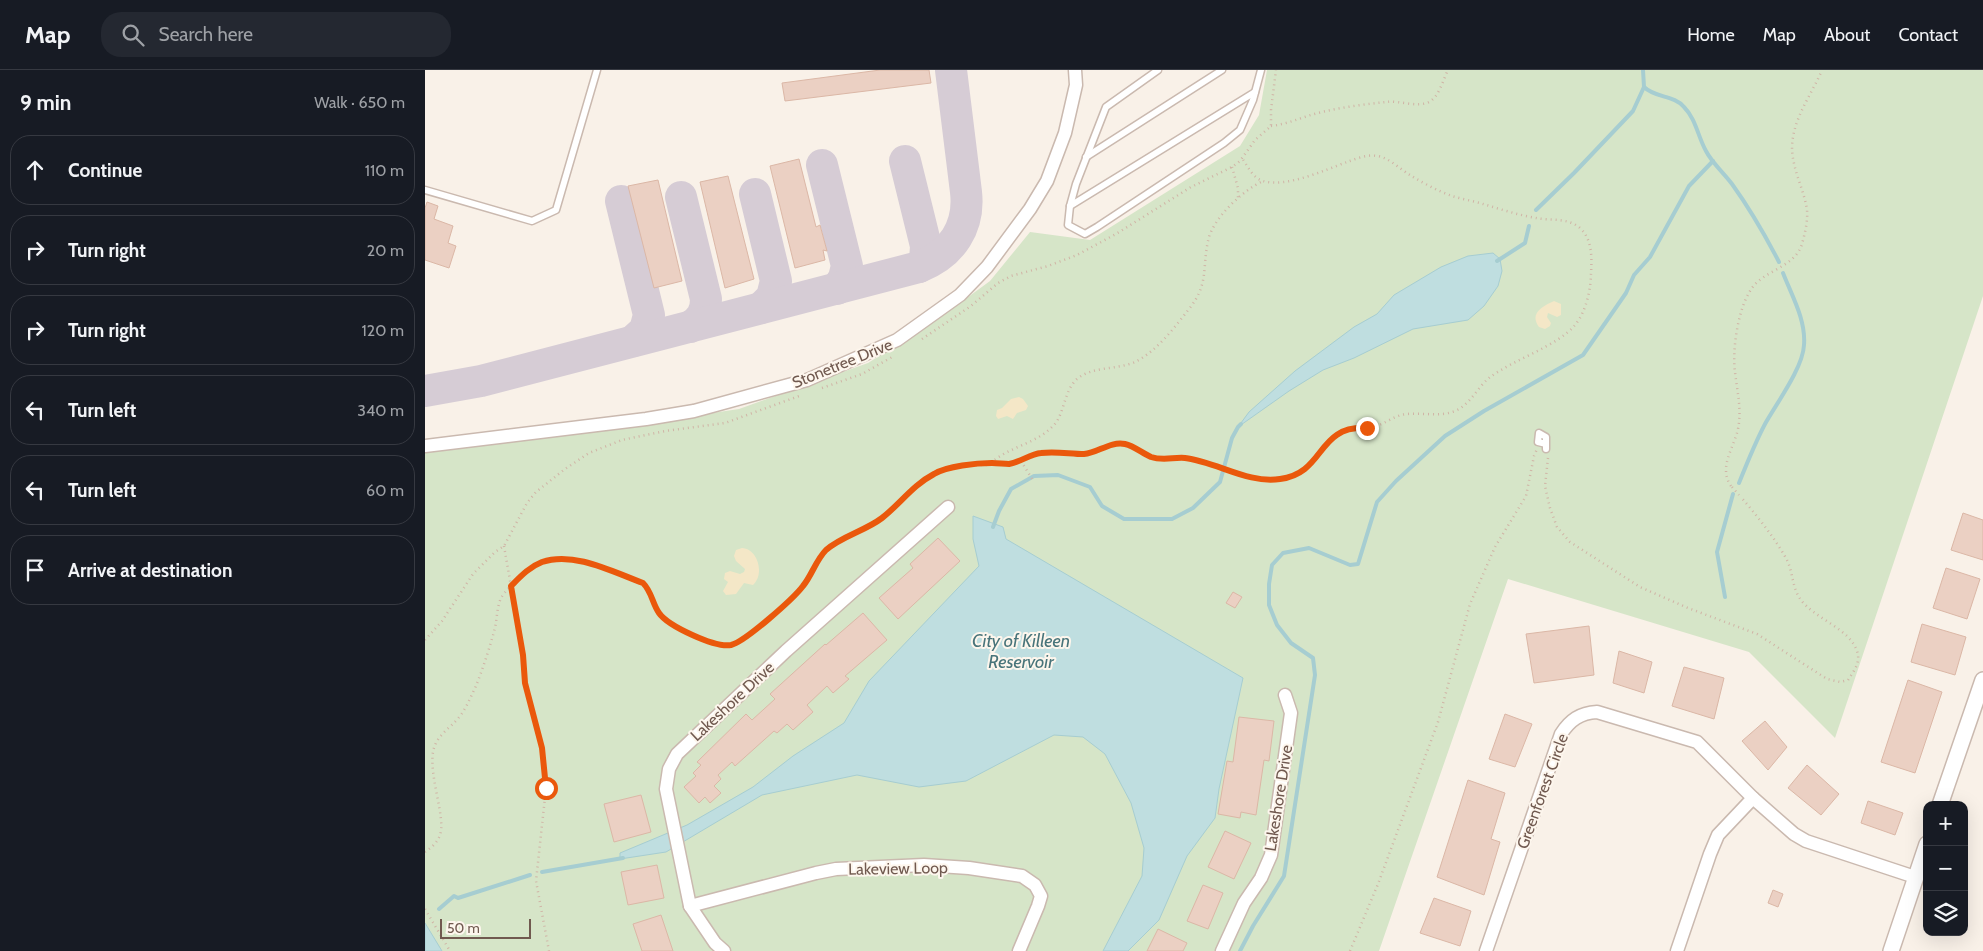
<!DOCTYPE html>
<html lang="en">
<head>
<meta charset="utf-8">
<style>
  :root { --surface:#171b24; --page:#242831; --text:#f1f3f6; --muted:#9ea1a6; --line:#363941 }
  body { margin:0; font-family:Cabin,sans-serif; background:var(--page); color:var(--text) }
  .controls { position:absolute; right:15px; bottom:15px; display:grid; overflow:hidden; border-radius:10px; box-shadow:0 5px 20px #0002 }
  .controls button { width:45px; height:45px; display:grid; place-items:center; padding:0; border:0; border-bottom:1px solid var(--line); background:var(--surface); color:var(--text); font:25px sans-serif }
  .scale { position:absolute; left:15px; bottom:12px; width:91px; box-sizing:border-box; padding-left:5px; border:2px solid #70594f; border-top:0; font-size:14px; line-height:18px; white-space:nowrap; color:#70594f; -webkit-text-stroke:4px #fdf6ed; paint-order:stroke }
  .stop { position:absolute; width:15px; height:15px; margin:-11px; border:4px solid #ea580c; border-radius:50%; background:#fff }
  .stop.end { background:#ea580c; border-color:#fff; box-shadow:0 1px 5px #0008 }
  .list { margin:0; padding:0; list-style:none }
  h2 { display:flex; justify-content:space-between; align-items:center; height:65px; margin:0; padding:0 20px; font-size:21px }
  h2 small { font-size:16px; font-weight:400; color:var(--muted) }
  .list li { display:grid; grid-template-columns:32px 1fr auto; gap:15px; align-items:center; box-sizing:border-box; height:70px; margin:0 10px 10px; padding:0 10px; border:1px solid var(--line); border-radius:20px }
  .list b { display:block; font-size:19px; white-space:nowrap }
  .list em { font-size:16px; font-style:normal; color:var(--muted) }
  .icon { flex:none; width:28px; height:28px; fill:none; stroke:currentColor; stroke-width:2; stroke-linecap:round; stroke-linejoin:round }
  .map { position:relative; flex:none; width:1558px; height:881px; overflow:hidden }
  header { display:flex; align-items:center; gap:30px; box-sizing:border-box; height:70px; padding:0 25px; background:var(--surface); border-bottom:1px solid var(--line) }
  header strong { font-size:24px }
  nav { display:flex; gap:28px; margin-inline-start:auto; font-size:18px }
  .search { width:350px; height:45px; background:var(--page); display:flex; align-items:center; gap:12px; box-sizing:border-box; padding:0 18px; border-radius:20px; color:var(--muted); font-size:19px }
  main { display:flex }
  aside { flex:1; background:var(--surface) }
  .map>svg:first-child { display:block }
  .green { fill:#d6e5c8 }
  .sand { fill:#f4e7c7 }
  .water { fill:#bfdee0; stroke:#a6cdd1 }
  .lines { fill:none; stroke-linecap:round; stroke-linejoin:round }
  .stream { stroke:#a6cdd1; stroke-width:4 }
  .taxiway { stroke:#d6ccd5; stroke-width:32 }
  .building { fill:#ebd0c3; stroke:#dbb7a6 }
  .service-casing { stroke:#cab9af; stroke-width:9 }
  .minor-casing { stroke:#cab9af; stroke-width:15 }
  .tertiary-casing { stroke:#cab9af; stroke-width:18 }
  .path { stroke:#d0b4a6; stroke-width:2.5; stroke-dasharray:1 4; stroke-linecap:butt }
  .service { stroke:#fff; stroke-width:6 }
  .minor { stroke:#fff; stroke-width:12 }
  .tertiary { stroke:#fff; stroke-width:15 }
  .route { stroke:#ea580c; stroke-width:6 }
  .labels { text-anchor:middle; stroke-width:4; stroke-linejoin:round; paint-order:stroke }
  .street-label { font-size:16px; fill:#70594f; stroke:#fdf6ed }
  .water-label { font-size:18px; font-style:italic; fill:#48747a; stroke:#fdf6ed }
</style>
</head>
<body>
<header>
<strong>Map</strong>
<div class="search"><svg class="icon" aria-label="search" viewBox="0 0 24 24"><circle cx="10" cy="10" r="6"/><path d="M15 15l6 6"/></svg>Search here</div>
<nav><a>Home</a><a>Map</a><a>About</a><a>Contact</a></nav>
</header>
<main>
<aside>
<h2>9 min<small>Walk · 650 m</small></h2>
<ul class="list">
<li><svg class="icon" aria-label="ahead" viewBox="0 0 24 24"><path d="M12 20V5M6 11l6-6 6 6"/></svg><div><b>Continue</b></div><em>110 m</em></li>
<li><svg class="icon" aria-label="right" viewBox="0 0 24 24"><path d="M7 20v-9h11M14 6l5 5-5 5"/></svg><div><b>Turn right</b></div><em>20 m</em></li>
<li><svg class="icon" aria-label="right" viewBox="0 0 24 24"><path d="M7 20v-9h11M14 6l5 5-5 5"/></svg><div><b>Turn right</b></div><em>120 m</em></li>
<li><svg class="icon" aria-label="left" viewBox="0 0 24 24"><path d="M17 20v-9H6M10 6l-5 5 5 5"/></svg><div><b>Turn left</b></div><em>340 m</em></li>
<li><svg class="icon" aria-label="left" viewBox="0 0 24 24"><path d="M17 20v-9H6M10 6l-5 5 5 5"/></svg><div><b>Turn left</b></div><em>60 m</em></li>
<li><svg class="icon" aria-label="arrive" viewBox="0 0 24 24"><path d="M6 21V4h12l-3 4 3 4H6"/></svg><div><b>Arrive at destination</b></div></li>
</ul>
</aside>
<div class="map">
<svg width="1558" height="881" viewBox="0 0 1558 881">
  <rect width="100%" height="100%" fill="#f9f1e8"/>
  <path class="green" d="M842,0H1558V226L1410,668L1324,582L1083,509L954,881H0V383L133,366L314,339L443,293L509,252L565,211L605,162L665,170L815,76L834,45Z"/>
  <g class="sand">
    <path d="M1129,231L1136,234V245L1132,247L1123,243L1122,247L1126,253L1125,256L1120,259L1114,257C1104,243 1118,236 1129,231Z"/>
    <path d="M594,327L598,329L603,336L601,340L592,343L588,349L582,346L573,349L571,346L572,340L577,338L586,329Z"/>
    <path d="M317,478C333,479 340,504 328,515L319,513L311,524L301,525L298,521L303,512L299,509L300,503L305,501L315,504L319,502L320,499L311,491L309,486L311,480Z"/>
  </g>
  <g class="water">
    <path d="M1068,183L1075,189L1077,201L1073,216L1059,236L1043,250L988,259L929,288L898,300L864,321L813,357L824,342L870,301L929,257L952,244L969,225L1016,197L1043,186Z"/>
    <path d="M548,446L578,457L581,469L818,608L794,719L790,748L762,786L734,850L703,881H678L717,806L719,778L706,733L680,684L658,667L629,665L541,711L494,717L432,705L337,725L241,782L195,789V783L262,755L328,717L368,686L419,653L444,611L554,496L548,469Z"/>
    <path d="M0,853L17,881H0Z"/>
  </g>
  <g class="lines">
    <g class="stream">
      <path d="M1219,17C1230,28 1249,25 1259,37C1271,49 1273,67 1281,81C1287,93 1299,103 1307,114C1325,139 1340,165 1354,192"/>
      <path d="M1111,140L1149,103L1208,41L1219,17L1218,0"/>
      <path d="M1072,191L1100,173L1104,156"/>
      <path d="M1314,413C1322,393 1330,373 1340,354C1351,334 1378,298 1379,275C1381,250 1367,226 1358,203"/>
      <path d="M568,457L574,441L586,419L609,406L633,405L665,417L677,436L699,449H747L768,438L795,412L807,368L813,357L816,354"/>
      <path d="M1300,527L1292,482L1308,424"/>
      <path d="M117,802L198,788"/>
      <path d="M14,839L29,826L33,828L105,805"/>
      <path d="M815,881L828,856L859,806L890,605L888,588L866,573L852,555L844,535V514L847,495L858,483L884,478L925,495L933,494L952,432L971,411L1020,366L1059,341L1158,285L1201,223L1209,205L1225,187L1264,116L1288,91"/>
    </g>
    <g class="taxiway">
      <path d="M480,91L501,176L500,191L494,197"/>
      <path d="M397,95L422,196L419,208L412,219"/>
      <path d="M330,124L351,211L347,227L336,238"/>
      <path d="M256,127L281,229C281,242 276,250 265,257"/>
      <path d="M196,131L224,245L220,260L208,271"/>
      <path d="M0,321L56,311L494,197C527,184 545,157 541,122L526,0"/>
    </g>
  </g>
  <g class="building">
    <path d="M455,0H504L506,13L360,31L357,13Z"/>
    <path d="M374,89L391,157L395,155L402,181L398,180L400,190L370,198L345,96Z"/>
    <path d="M303,106L329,209L300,218L275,112Z"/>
    <path d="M233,110L257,211L229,218L203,116Z"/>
    <path d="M2,132L13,136L9,149L28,156L23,173L31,176L24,198L0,190V138Z"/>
    <path d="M1538,443L1558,450V490L1526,480Z"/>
    <path d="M513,468L535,491L473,549L454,528L488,498L485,494Z"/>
    <path d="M1521,498L1555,509L1542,549L1508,538Z"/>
    <path d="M808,522L817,527L810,538L801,533Z"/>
    <path d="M438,543L462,570L420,606L424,609L408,623L402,616L382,635L388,642L368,660L362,654L352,663L349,661L310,696L307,692L293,705L296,709L289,716L296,723L285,733L280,727L274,733L259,717L271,706L268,703L276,695L272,692L321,644L327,650L350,629L345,624L400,574L401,575Z"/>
    <path d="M1497,554L1541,567L1530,605L1486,592Z"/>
    <path d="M1164,556L1169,605L1109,613L1101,564Z"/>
    <path d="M1194,581L1227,592L1219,623L1188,613Z"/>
    <path d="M1259,597L1299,608L1289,649L1247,636Z"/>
    <path d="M1483,610L1517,622L1490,703L1456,692Z"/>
    <path d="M1080,644L1107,654L1090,697L1064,689Z"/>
    <path d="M814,647L849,651L844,691L839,690L831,745L816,742L815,748L793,744L802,691L808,692Z"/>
    <path d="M1340,651L1362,677L1343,700L1317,671Z"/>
    <path d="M1382,695L1414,724L1396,745L1363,718Z"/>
    <path d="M1043,710L1080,723L1066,769L1075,772L1059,825L1012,807Z"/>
    <path d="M216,725L226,762L189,772L179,734Z"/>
    <path d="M1443,731L1478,743L1470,765L1436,753Z"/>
    <path d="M800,761L826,773L809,809L783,797Z"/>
    <path d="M232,795L239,828L203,835L196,802Z"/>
    <path d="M778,815L798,823L783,859L762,851Z"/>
    <path d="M1348,820L1358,824L1353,837L1343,833Z"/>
    <path d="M1009,828L1046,841L1035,876L995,863Z"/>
    <path d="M236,845L248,881H217L208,854Z"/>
    <path d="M733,859L762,873L758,881H722Z"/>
  </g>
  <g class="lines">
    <g class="service-casing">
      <g id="service">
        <path d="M733,0L681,37L651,114L645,136L643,155L660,164L672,157L799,73L815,60L828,30L836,0"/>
        <path d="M661,87L797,0"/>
        <path d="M0,120L107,151L131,140L172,0"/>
        <path d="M645,136L830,22"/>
        <path d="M1121,374L1113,372L1114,363L1121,367V379"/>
      </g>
    </g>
    <g class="minor-casing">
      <g id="minor">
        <path d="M0,376L221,349L269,341L382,310L472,270L535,225L562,197L605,139L622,111L640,63L651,15L650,0"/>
        <path d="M1328,728L1369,764L1381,771L1490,807"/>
        <path d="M265,836L391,803L411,799L499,795L544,798L597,806L610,815L616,826L613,836L594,881"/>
        <path d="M299,881L290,873L265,836L241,719L244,699L252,684L361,581L523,437"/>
        <path d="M797,881L819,833L836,808L846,785L866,643L860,625"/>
        <path d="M1061,881L1136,664C1145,650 1155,643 1172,642L1272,672L1328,728L1293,765L1285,784L1252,881"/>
      </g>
    </g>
    <g class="tertiary-casing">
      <g id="tertiary">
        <path d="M1515,735L1558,610"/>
        <path d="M1466,881L1502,774"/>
      </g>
    </g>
    <g class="path">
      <path d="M846,56C864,54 879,46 897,42C918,37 941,34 962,32C974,30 992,38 1004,32C1014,27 1018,10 1023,0"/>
      <path d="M807,97L813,118V129"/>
      <path d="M497,269L546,236L573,213L586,206L623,196L652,185L691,164L766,117L807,97L815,91L830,70L846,56V40L851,0"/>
      <path d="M397,318L437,304L469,286"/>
      <path d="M1123,388L1120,416L1125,438L1132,457L1145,472L1215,517L1263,538L1332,564L1402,609L1415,612L1423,610C1429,601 1436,592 1432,581C1425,559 1389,548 1376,530C1367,518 1368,502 1362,490C1350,468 1332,446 1316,427"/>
      <path d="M596,391L609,412"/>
      <path d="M566,393C583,377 611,374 628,356C640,344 638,322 652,309C667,296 692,300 710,292C732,281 749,258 764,239C784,214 777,199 783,171C787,149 818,120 838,111"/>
      <path d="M1306,416C1293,397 1309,378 1313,359C1317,339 1312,321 1310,302C1307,280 1313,240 1325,221C1337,200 1370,198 1377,174C1380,163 1383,151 1382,140C1379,119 1367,99 1367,77C1368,48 1386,26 1397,0"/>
      <path d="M1307,417L1314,425"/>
      <path d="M79,476L98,585L100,613L119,692L121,718L111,811L124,881"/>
      <path d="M0,570L17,551L48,504L70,482L79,476L102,433L111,422L140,399L164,383L197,370L240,361L300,353L377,325"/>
      <path d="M0,782C6,778 12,773 15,765C21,748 4,707 8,682C11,665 25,659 35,646C42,637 46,626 51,616C58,598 65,577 70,558C72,548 72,537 76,528C80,521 88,514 94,508C132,472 176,498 218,513C229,524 230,541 243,552C257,563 299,581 316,572C327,566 336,554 346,546C357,536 371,526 380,514C387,503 391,490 401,481C416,466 438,461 455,449C474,436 487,414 509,404C532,392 561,397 586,393C599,391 609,383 623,382C636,381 649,385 662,384C675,382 686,371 699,374C709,376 718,384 728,388C738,391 748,387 759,388C790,389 818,411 850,410C892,409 887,376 917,361C926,356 937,359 947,357C958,355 966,348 976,345C994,341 1013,348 1030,341C1045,335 1052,318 1064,308C1087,290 1133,276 1150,255C1161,242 1166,219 1166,203C1167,187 1167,170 1156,159C1144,147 1125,151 1111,148C1093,145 1075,139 1058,134C1048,131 1037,129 1027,126C1013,121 998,113 985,105C975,99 963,87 952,86C941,84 931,89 922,92C900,100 861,118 838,111C828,108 823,97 817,88"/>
      <path d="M0,839L25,881"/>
      <path d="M925,881L953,814L1013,652L1045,534L1070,477L1101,426L1109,386L1112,379"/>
    </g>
    <use href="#service" class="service"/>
    <use href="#minor" class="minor"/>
    <use href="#tertiary" class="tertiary"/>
  </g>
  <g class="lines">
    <path class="route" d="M121,718L117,678L100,613L98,585L86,516C95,507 104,497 117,492C149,481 188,502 218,513C227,522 227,533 234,543C243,556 290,578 306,575C320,572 369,528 378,516C387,505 391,490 401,480C417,466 440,461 457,448C475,434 488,415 509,404C522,396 552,393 567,393C573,393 579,394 584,394C596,392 605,384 616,383C631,381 645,384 659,384C673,383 685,371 700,374C709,376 717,383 726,387C738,391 749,387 760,388C792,392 823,414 855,409C901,403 891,355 942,358"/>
  </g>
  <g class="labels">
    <g class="street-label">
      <text transform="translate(417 293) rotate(-22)" y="6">Stonetree Drive</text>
      <text transform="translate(307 631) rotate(-43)" y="6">Lakeshore Drive</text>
      <text transform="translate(1117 721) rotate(-70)" y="6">Greenforest Circle</text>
      <text transform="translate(853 728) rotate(-81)" y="6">Lakeshore Drive</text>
      <text transform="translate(473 798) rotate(-1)" y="6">Lakeview Loop</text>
    </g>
    <g class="water-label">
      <text x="596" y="577">City of Killeen<tspan x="596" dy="21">Reservoir</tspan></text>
    </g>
  </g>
</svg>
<div class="controls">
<button>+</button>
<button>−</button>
<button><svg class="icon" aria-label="layers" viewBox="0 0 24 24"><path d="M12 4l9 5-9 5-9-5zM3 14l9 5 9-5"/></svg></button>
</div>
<div class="scale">50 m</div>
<div class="stop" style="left:121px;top:718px"></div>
<div class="stop end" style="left:942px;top:358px"></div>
</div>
</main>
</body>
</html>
